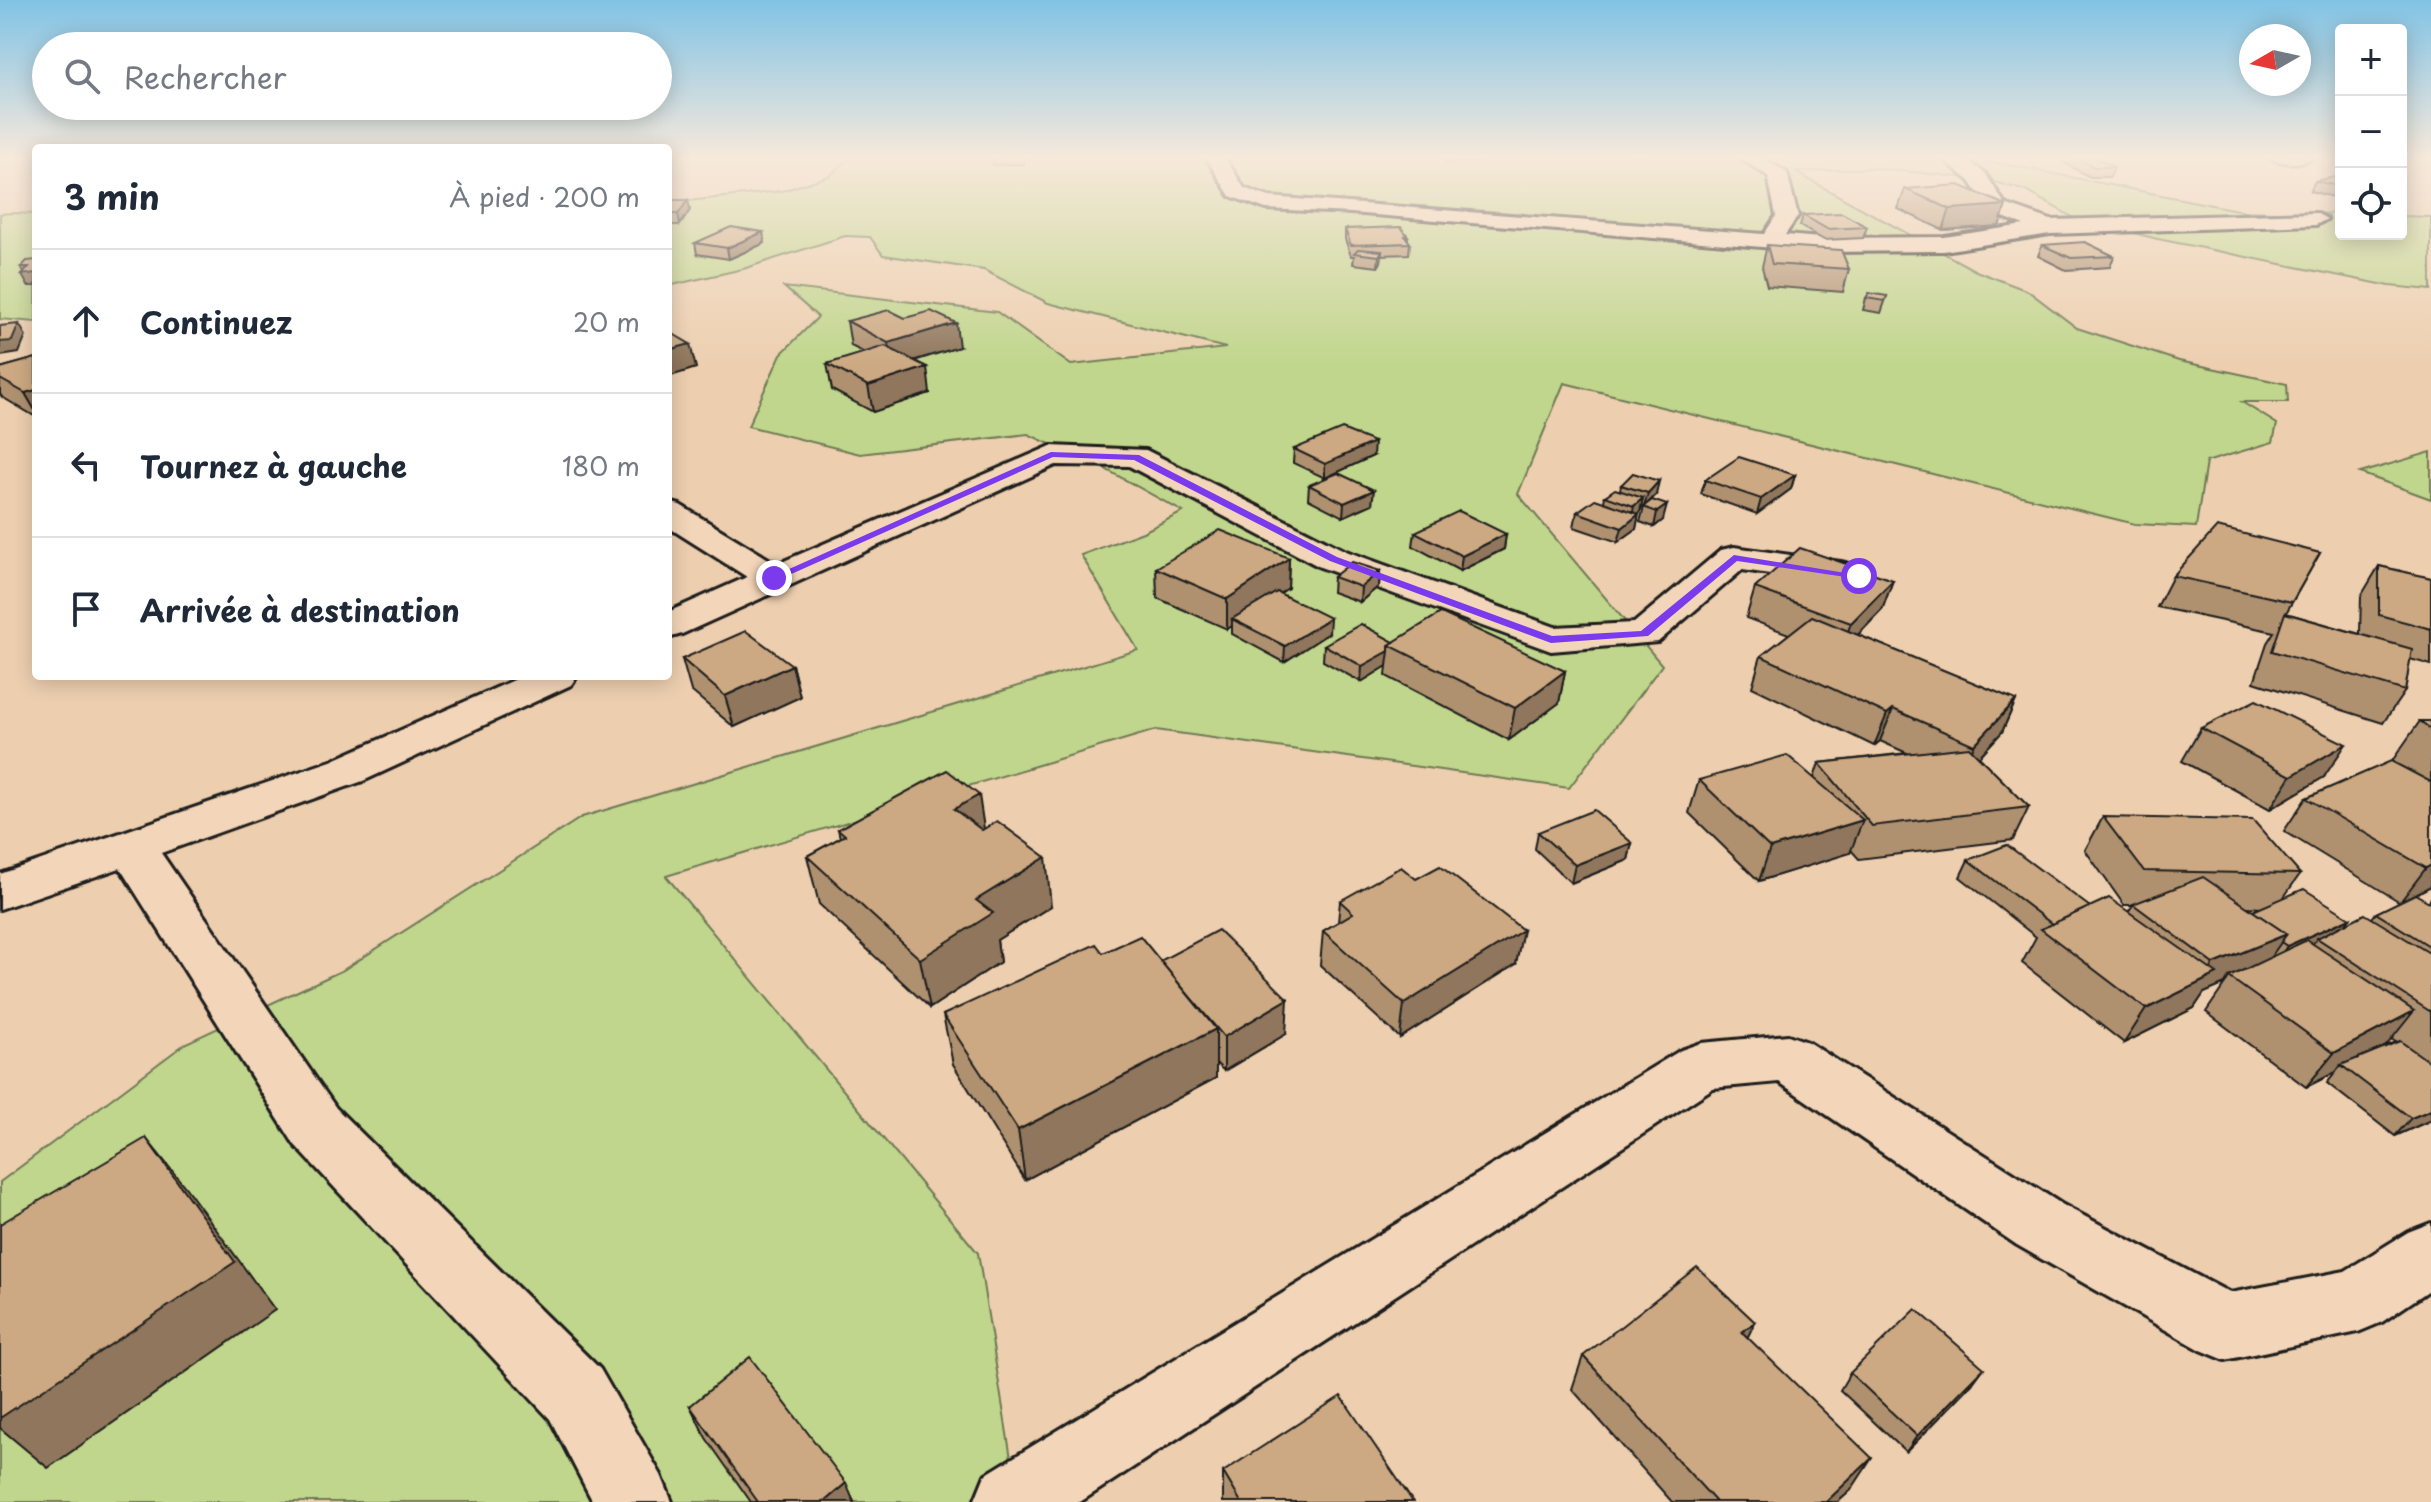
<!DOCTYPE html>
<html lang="fr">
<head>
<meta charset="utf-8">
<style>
  :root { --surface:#fff; --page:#f6f6f7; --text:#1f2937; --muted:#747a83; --line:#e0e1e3 }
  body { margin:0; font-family:"Playpen Sans",sans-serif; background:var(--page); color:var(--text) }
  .controls { position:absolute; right:24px; top:24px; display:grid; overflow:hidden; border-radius:8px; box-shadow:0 4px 20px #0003 }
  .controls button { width:72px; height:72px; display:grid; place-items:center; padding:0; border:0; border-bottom:2px solid var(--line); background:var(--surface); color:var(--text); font:40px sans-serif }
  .compass { position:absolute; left:2239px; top:24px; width:72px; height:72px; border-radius:50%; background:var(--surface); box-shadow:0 4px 20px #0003; rotate:261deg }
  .stop { position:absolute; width:24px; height:24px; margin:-18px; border:6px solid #7c3aed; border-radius:50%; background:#fff }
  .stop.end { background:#7c3aed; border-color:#fff; box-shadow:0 2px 8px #0008 }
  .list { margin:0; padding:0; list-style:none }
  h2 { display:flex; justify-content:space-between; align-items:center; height:104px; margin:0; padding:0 32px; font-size:34px }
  h2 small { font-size:26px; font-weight:400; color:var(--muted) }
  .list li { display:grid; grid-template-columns:52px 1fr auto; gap:24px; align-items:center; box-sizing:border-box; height:144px; padding:0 32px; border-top:2px solid var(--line) }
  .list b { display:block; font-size:30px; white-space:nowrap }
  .list em { font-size:26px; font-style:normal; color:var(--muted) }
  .icon { flex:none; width:44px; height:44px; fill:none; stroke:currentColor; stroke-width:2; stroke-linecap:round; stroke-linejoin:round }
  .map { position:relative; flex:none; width:2431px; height:1502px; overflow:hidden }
  .search { position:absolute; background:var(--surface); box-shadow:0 4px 20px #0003; left:32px; top:32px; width:640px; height:88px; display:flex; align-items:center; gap:20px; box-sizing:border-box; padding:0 28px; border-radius:44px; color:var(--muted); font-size:30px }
  .panel { position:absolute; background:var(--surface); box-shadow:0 4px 20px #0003; left:32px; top:144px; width:640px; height:536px; border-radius:8px }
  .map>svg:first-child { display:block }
  .green { fill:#c0d68c; stroke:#6e7954; stroke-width:2 }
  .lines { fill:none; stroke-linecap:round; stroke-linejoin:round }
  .minor-casing { stroke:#1c1c1c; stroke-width:6 }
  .minor { fill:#f3d6b9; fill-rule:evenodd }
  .wall { fill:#af9170; stroke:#1c1c1c; stroke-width:2; fill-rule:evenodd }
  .shaded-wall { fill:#8f765b; stroke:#1c1c1c; stroke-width:2 }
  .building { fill:#cca982; stroke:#1c1c1c; stroke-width:2 }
  .route { fill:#7c3aed }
</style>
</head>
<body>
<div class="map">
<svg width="2431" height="1502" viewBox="0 0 2431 1502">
  <rect width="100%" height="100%" fill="#edcfaf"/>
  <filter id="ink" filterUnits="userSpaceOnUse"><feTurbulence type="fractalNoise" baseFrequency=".0125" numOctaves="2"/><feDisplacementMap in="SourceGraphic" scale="16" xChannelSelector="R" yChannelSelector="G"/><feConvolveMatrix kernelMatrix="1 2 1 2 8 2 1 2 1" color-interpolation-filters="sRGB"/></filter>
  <g filter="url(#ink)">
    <g class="green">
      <path d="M852,156H1963L2242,211L2341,214V234H2401V216L2431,217V290L2390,286L2158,239L2076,219L2026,191L1988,180L1873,168L1795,172L1976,271L2028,291L2077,328L2179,361L2287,384L2288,402H2242L2277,424L2273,442L2206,462L2196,527L2135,524L1564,383L1518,494L1662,665L1569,788L1156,730L666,876L978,1253L1018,1502H0V1182L186,1043L343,970L582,817L1138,650L1081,555L1143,532L1183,512L1109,471L1028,434L860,454L748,426L781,354L818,317L784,287L997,312L1071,365L1226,348L1048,303L984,270L883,255L870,237L845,236L743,269L668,286V203L782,191L829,176Z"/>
      <path d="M12,213L36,214V322L0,319V214Z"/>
      <path d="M2431,452V499L2360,473Z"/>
    </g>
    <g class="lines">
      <g class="minor-casing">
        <g id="minor">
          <path d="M1205,156H1224L1244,188L1269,197L1764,234L1776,216L1768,176L1737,156H1760L1787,173L1798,216L1785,235L1821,238L1944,237L2024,225L1990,212L1970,181L1939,156H1961L1985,173L2005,204L2051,220L2316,213L2327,219L2316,225L2050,234L1944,251L1821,252L1351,213L1266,209L1230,196Z"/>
          <path d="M2269,156H2314C2304,165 2279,165 2269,156Z"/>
          <path d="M1051,446L1146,450L1346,551L1555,627L1634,623L1721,550L1734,547L1841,562L1854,565L1859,573L1854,581L1841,584L1742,570L1658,642L1551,651L1320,567L1129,466L1056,465L682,634L668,638V612L747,577L668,527V502L680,505L777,564Z"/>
          <path d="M523,676H577L571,685L363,781L161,853L336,1108L600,1369L661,1475L672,1502H593L550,1419L294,1144L120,868L0,909V874L331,761Z"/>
          <path d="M1788,1035L1808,1042L2063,1205L2230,1293L2345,1271L2408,1232L2431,1223V1289L2382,1322L2358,1332L2225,1360L2201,1350L2017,1245L1779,1082L1713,1088L1080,1502H974L985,1475L1681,1050L1701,1043Z"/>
        </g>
      </g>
      <use href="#minor" class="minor"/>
    </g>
    <g class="wall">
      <path d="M992,156H1023L1024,164L993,165Z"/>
      <path d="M1440,156H1478L1477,162L1446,163Z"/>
      <path d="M2064,156H2092L2114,167L2110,177H2090L2062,162Z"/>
      <path d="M2341,176V195L2333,197L2310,191L2315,181Z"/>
      <path d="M1905,189L2006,205L1999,226L1943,230L1898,209Z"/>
      <path d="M668,200L690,210L680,225H668Z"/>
      <path d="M1803,215L1867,227L1863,238L1824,240L1800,226Z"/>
      <path d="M1345,229L1408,236V240L1410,243L1409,254L1382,255L1381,262L1378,267L1353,264L1354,256H1351L1345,239Z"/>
      <path d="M695,243H765L729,259L697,254Z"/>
      <path d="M1767,245L1849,269L1843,292L1767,286L1762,267Z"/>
      <path d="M2042,245L2114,256L2110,267L2066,270L2038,256Z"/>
      <path d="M1887,296L1881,313L1863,310L1866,298Z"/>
      <path d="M847,321L959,347L914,361L930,393L873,412L832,390L827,364L865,353L851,346Z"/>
      <path d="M36,358V417L2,397L0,394V368Z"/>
      <path d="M1294,449L1373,456L1325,478L1293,463Z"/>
      <path d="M1795,475L1791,489L1757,514L1701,494L1705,480Z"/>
      <path d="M1309,485L1372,504L1343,517L1308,499Z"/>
      <path d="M1621,485L1656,495L1648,503L1652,500L1663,520L1654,527L1640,522L1644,507L1642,506L1640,512L1638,514L1636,529L1618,542L1574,527L1577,512L1604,502L1605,496L1620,490Z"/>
      <path d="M1415,532L1506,534L1504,549L1460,571L1413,546Z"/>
      <path d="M2320,553L2286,613L2360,634L2361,596L2379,566L2431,578V665L2410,659L2405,691L2383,723L2254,682L2267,643L2274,632L2157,607L2173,576Z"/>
      <path d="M1289,558L1288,588L1279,593L1329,633L1284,662L1232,634V626L1227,629L1157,598L1156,568Z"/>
      <path d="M1380,571L1379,586L1360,602L1332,592L1333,577Z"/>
      <path d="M1893,580L1882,610L1858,635L2016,700L2002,732L1979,757L2029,807L2013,840L1859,859L1851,850L1850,853L1759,881L1689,813L1699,780L1814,778L1819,763L1907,753L1880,741L1874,746L1752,687L1761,656L1789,634L1746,618L1755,588Z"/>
      <path d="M1394,642L1565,671L1559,703L1509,740L1386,676L1387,666L1361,682L1323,661L1324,645Z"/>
      <path d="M682,659L792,665L800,697L734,727L691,691Z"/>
      <path d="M2420,721H2431V886L2415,894L2428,902L2431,898V1120L2395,1136L2327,1083L2336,1072L2306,1087L2206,1012L2225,984L2204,993L2194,1008L2124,1043L2022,963L2036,937L1960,877L1968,860L2090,907L2128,912L2133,905H2124L2085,850L2103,817L2300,874L2284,897L2345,924L2372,918L2376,913L2400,902L2284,831L2306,798L2392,761ZM2248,907L2261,908L2253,911ZM2391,1039L2396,1042L2376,1051L2386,1046Z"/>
      <path d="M2201,728L2324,777L2270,809L2182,761Z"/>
      <path d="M838,829H984L1051,906L997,940L1000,962L930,1008L819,904L807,856L840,838Z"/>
      <path d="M1538,832L1632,843L1628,860L1571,883L1535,849Z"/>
      <path d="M1340,901L1516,964L1400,1038L1320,965L1323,931L1338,922Z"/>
      <path d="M1103,953L1160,961L1286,1034L1224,1071L1216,1063V1078L1025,1180L953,1064L943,1015Z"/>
      <path d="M1755,1322L1747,1337L1851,1490L1838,1502H1672L1572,1389L1583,1356Z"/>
      <path d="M1850,1373L1972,1384L1906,1452L1840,1390Z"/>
      <path d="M690,1406L846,1483L854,1502H751L706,1438Z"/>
      <path d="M1223,1472L1413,1502H1223Z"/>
    </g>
    <g class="shaded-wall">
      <path d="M2338,186H2341V195L2333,197Z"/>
      <path d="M688,200L690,210L680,225L678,214Z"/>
      <path d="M2006,205L1999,226L1943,230L1950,209Z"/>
      <path d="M763,232L765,243L729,259L727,248Z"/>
      <path d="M1382,251L1381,262L1378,267L1379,256Z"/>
      <path d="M21,267H29L36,273V286H28L22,275L25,274Z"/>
      <path d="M956,323L959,347L892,367L888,343Z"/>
      <path d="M19,324L26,336L19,353L0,356V342Z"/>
      <path d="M690,344L696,368L668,377V350Z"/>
      <path d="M927,367L930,393L873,412L868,386Z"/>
      <path d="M36,390V412L25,393Z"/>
      <path d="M1374,442L1373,456L1325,478V464Z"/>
      <path d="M1795,475L1791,489L1757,514L1761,499Z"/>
      <path d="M1659,481L1656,495L1644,507L1648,493Z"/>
      <path d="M1374,490L1372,504L1343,517L1344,503Z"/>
      <path d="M1643,498L1640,512L1631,520L1634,506Z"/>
      <path d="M1667,505L1663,520L1654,527L1657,512Z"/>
      <path d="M1639,514L1636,529L1618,542L1622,528Z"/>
      <path d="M1506,534L1504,549L1460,571L1462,556Z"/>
      <path d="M1289,558L1288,588L1238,622L1232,619V626L1227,629V599Z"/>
      <path d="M1380,571L1379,586L1360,602L1361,587Z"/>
      <path d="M1893,580L1882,610L1840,653L1851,623Z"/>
      <path d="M1330,618L1329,633L1284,662L1285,646Z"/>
      <path d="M1389,651L1387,666L1361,682L1362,666Z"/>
      <path d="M792,665L800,697L734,727L725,696Z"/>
      <path d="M1565,671L1559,703L1509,740L1515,708Z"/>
      <path d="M2016,700L2002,732L1960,777L1974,745Z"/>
      <path d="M1893,709L1880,741L1874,746L1887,714Z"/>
      <path d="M2346,744L2324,777L2270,809L2291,776Z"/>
      <path d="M979,795L986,842L954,809Z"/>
      <path d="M1863,820L1850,853L1759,881L1770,848Z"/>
      <path d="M1632,843L1628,860L1571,883L1575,865Z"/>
      <path d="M1046,857L1051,906L997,940L1000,962L930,1008L920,959L976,900Z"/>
      <path d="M2431,865V886L2400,902L2426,868Z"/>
      <path d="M2350,918L2337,936L2317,938L2310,948L2275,964L2287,946Z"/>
      <path d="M1523,930L1516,964L1400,1038L1404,1004Z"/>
      <path d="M2287,934L2263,968L2229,977L2225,984L2204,993L2194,1008L2124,1043L2146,1009L2203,981L2214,964Z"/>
      <path d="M1288,999L1286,1034L1224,1071V1037Z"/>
      <path d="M2414,1011L2386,1046L2344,1068L2341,1065L2336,1072L2306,1087L2334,1053Z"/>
      <path d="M1216,1029V1078L1025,1180L1018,1130Z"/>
      <path d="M2431,1110V1120L2395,1136L2411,1118Z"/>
      <path d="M146,1138L186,1188L275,1310L48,1468L0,1428V1418Z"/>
      <path d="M1755,1322L1739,1355L1742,1332Z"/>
      <path d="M1984,1368L1972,1384L1906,1452L1917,1436Z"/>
      <path d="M1872,1458L1851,1490L1838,1502H1826Z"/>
      <path d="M846,1483L854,1502H824Z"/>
    </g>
    <g class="building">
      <path d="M2073,156H2092L2114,167H2094Z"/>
      <path d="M2341,176V186H2338L2315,181Z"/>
      <path d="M1959,185L2006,205L1950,209L1905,189Z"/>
      <path d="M668,200H688L678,214H668Z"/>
      <path d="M1842,213L1867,227L1827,229L1803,215Z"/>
      <path d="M731,227L763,232L727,248L695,243Z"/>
      <path d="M1401,227L1408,236H1405L1410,243L1351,245L1345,229Z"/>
      <path d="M2085,242L2114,256L2071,258L2042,245Z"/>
      <path d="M1767,245L1841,250L1849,269L1772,264Z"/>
      <path d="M1358,249L1382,251L1379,256L1354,253Z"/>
      <path d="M36,260V273L22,275L29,267H21L27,261Z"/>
      <path d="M1869,293L1887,296L1885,301L1866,298Z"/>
      <path d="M889,310L905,318L931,311L956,323L888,343L847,321Z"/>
      <path d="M19,324L12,341L0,342V326Z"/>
      <path d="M668,331L690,344L668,350Z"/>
      <path d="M885,346L927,367L868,386L827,364Z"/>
      <path d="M36,358V390L25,393L0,379V368Z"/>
      <path d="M1342,429L1374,442L1325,464L1294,449Z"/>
      <path d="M1739,457L1795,475L1761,499L1705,480Z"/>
      <path d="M1338,473L1374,490L1344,503L1309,485Z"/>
      <path d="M1633,473L1659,481L1648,493L1621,485Z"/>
      <path d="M1615,489L1643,498L1634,506L1605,496Z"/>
      <path d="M1595,499L1639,514L1622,528L1577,512Z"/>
      <path d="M1652,500L1667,505L1657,512L1643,507Z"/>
      <path d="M1459,511L1506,534L1462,556L1415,532Z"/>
      <path d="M2217,527L2320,553L2292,602L2173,576Z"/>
      <path d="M1220,530L1289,558L1227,599L1156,568Z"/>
      <path d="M1800,548L1893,580L1851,623L1755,588Z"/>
      <path d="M1352,562L1380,571L1361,587L1333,577Z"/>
      <path d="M2379,566L2431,578V629L2379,615Z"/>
      <path d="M1277,592L1330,618L1285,646L1232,619Z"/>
      <path d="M1441,613L1565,671L1515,708L1389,645Z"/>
      <path d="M2285,613L2412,649L2405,691L2272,651Z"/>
      <path d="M1812,616L2016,700L1974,745L1893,709L1887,714L1761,656Z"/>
      <path d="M1361,624L1394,642L1389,645V651L1362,666L1324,645Z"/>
      <path d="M746,631L792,665L725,696L682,659Z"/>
      <path d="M2256,700L2346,744L2291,776L2201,728Z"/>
      <path d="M2420,721H2431V729Z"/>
      <path d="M1969,747L2029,807L1872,826L1819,763Z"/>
      <path d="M1787,755L1863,820L1770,848L1699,780Z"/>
      <path d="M2391,761L2431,782V865L2426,868L2306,798Z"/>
      <path d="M947,770L979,795L954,809L982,830L997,821L1046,857L976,900L993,913L920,959L807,856L845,835L838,829Z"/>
      <path d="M1594,810L1632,843L1575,865L1538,832Z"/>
      <path d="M2103,817L2253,820L2300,874L2144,871Z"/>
      <path d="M2007,845L2090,907L2052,924L1968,860Z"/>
      <path d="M1440,866L1523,930L1404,1004L1323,931L1353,913L1340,901L1401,867L1416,879Z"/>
      <path d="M2203,877L2287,934L2214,964L2133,904Z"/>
      <path d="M2304,889L2350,918L2287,946L2281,942L2287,934L2253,911Z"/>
      <path d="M2415,894L2431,903V947L2376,913Z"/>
      <path d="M2109,898L2217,974L2146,1009L2041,929Z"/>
      <path d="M2365,914L2431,954V1012L2317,938Z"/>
      <path d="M1218,930L1288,999L1224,1037L1160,961Z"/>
      <path d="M1140,936L1216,1029L1018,1130L943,1015L1096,944L1103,953Z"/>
      <path d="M2307,940L2414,1011L2334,1053L2229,977Z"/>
      <path d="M2400,1041L2431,1063V1110L2411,1118L2341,1065Z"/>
      <path d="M146,1138L235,1262L0,1418V1224Z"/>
      <path d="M1697,1267L1755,1322L1742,1332L1872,1458L1826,1502H1716L1583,1356Z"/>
      <path d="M1916,1309L1984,1368L1917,1436L1850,1373Z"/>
      <path d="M750,1357L846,1483L824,1502H758L690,1406Z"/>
      <path d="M1341,1396L1413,1502H1241L1223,1472Z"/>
    </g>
  </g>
  <linearGradient id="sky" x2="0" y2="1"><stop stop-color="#81c3e5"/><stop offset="0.43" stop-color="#f7e9db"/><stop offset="1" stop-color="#f7e9db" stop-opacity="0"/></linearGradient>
  <rect width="2431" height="366" fill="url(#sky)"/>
  <path class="route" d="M1051,452L1139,455L1337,557L1552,636L1641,631L1734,555L1864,576L1859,579L1737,561L1648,636L1551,643L1330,561L1134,460L1053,457L778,580L769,578Z"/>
</svg>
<div class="controls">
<button>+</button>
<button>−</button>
<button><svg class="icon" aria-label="locate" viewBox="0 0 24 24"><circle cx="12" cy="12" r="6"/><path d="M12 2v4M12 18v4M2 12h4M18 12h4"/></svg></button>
</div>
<svg class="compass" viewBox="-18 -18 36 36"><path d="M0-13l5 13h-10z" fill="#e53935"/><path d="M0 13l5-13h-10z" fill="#747a83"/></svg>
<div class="stop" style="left:1859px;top:576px"></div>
<div class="stop end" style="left:774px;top:578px"></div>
<div class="search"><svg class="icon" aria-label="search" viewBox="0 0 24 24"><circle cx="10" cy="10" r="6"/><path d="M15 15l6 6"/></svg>Rechercher</div>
<section class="panel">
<h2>3 min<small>À pied · 200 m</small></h2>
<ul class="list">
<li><svg class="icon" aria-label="ahead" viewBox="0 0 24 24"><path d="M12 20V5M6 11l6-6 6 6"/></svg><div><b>Continuez</b></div><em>20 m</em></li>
<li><svg class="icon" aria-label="left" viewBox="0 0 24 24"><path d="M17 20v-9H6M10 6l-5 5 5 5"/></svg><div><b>Tournez à gauche</b></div><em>180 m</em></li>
<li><svg class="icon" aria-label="arrive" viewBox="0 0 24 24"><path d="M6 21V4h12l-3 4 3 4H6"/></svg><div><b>Arrivée à destination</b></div></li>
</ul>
</section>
</div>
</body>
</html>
